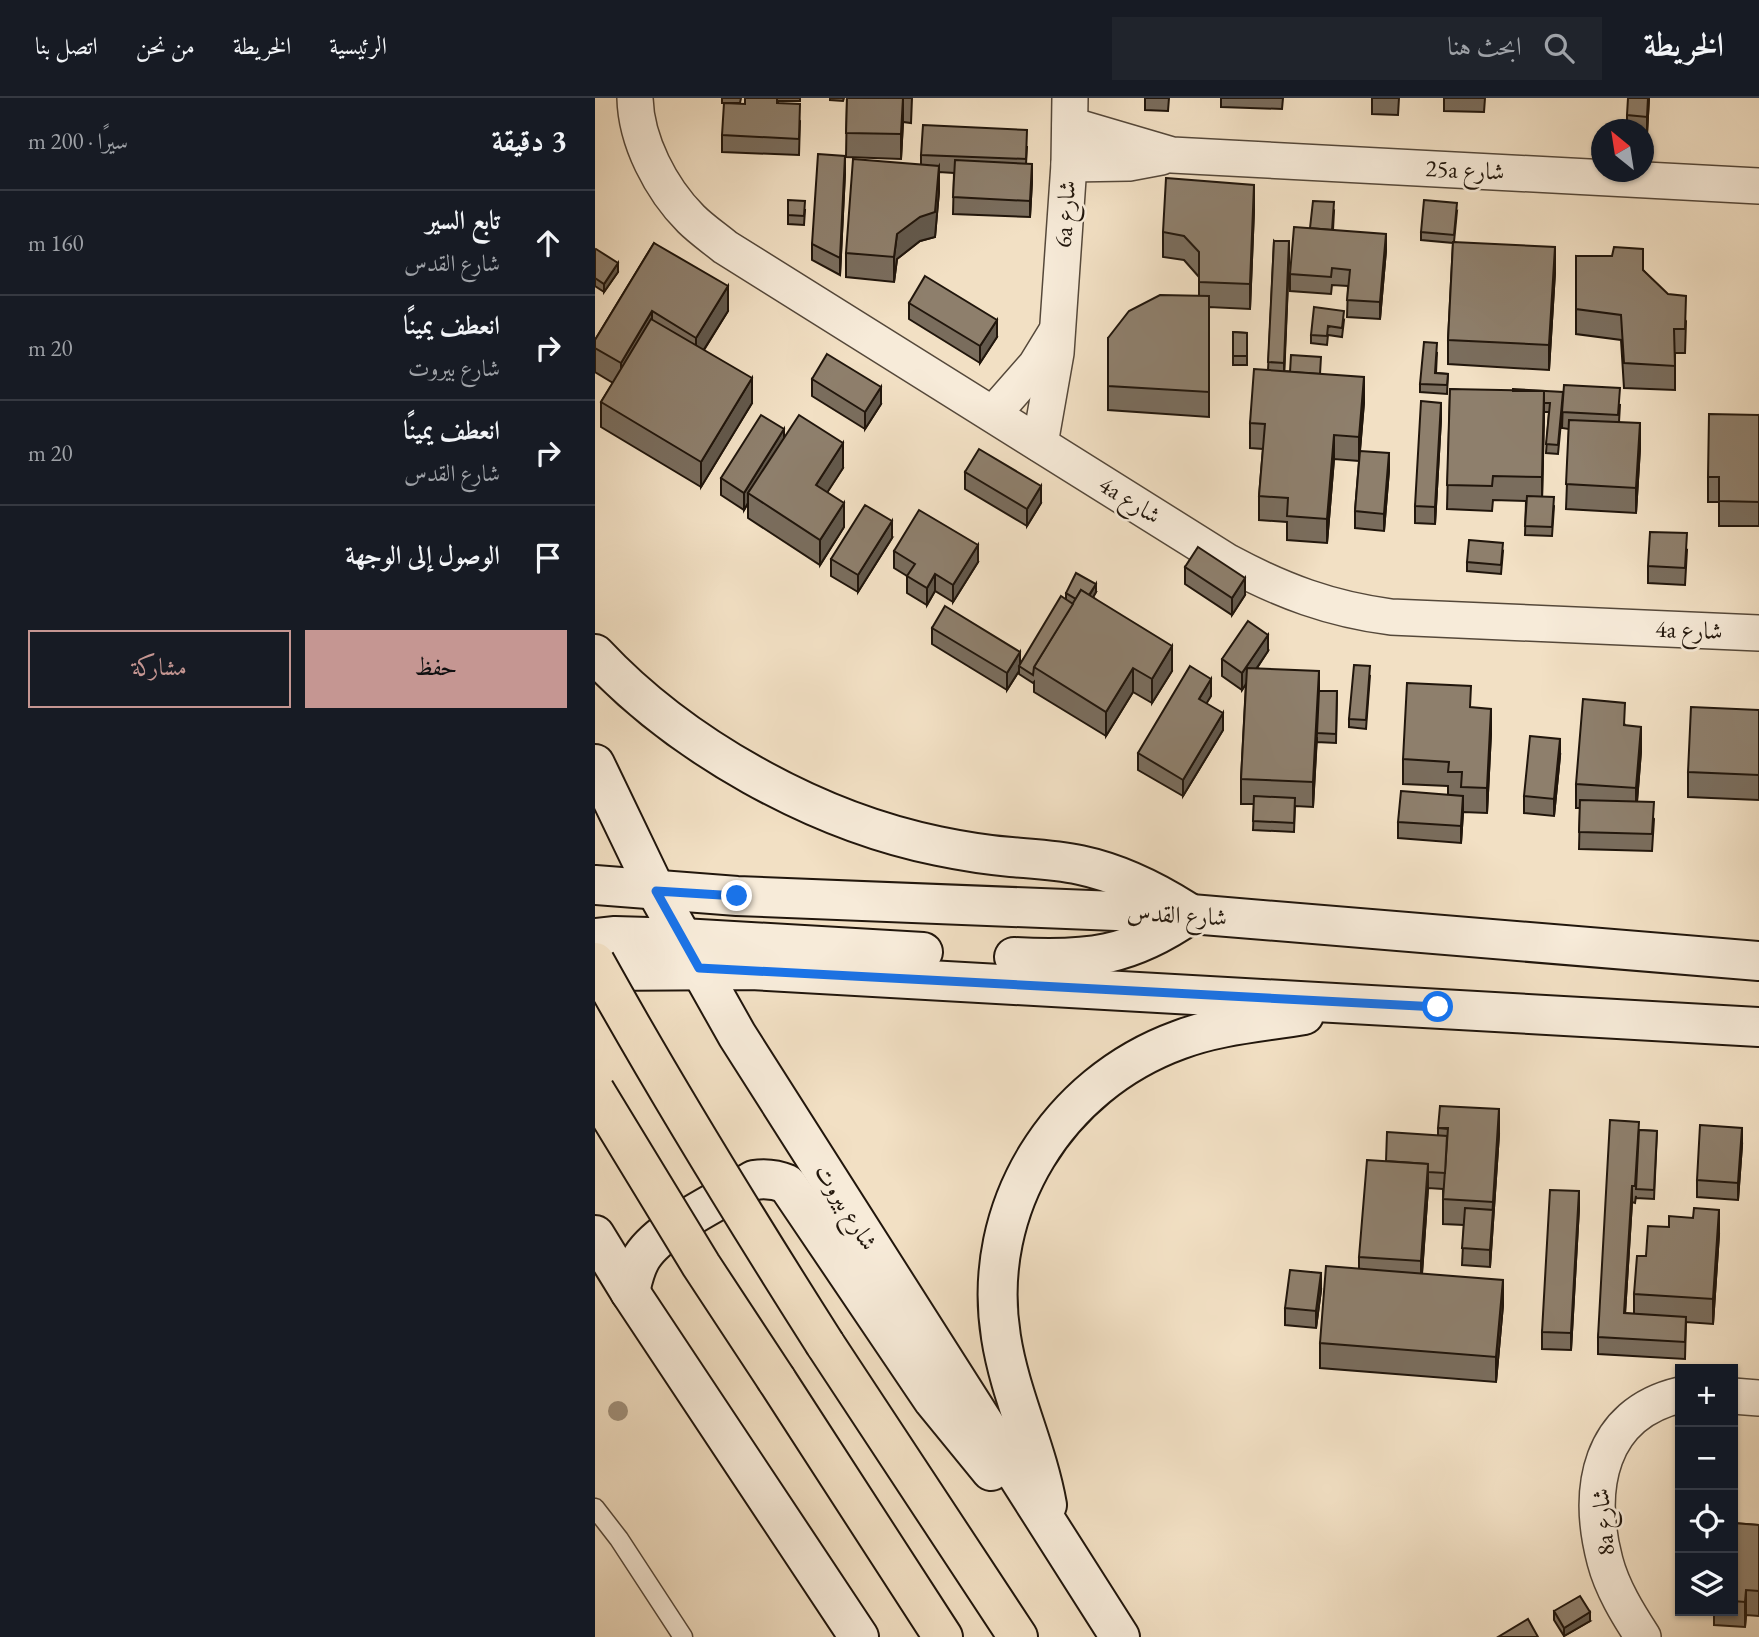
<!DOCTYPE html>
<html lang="ar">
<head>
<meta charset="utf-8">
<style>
  :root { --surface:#171b24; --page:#20242c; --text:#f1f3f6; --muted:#9ea1a6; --line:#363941; --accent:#c59692 }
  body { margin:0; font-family:"EB Garamond",Amiri,serif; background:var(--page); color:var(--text); direction:rtl }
  .controls { position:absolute; right:21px; bottom:21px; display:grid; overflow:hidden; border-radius:0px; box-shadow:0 2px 5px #0004 }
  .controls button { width:63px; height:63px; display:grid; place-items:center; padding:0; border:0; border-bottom:2px solid var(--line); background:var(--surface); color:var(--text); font:35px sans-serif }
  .compass { position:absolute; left:996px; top:21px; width:63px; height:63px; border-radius:50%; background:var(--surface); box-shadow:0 2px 5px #0004; rotate:330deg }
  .stop { position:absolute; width:21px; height:21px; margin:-16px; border:5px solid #1a73e8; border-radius:50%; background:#fff }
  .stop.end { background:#1a73e8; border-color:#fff; box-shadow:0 2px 7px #0008 }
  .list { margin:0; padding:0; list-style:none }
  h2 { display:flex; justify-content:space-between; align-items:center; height:91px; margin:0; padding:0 28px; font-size:30px }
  h2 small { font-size:23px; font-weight:400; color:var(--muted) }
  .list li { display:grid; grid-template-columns:46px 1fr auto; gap:21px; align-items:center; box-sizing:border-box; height:105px; padding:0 28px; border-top:2px solid var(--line) }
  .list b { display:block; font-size:26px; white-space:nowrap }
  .list p { margin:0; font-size:23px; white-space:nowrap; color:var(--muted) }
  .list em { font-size:23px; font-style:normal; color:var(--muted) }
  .actions { display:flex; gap:14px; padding:21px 28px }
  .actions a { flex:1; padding:16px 0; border:2px solid var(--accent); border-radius:0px; text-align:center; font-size:24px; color:var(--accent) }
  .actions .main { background:var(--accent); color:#111 }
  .icon { flex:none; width:38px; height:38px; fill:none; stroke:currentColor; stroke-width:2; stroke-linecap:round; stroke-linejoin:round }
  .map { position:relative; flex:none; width:1164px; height:1539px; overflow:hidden; direction:ltr }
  header { display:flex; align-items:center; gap:42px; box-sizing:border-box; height:98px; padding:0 35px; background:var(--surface); border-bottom:2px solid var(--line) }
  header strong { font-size:33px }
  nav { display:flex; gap:38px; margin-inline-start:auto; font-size:24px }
  .search { width:490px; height:63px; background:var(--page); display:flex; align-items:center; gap:18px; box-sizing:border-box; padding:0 24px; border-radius:0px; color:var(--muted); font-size:26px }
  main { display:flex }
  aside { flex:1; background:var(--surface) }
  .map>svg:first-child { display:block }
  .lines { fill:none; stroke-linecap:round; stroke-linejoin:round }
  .lane-casing { stroke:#55483a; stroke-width:21 }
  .street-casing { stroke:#55483a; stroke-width:38 }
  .secondary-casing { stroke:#21160c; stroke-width:42 }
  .primary-casing { stroke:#21160c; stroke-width:42 }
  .lane { stroke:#f7ebd9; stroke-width:18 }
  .street { stroke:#f7ebd9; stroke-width:35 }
  .secondary { stroke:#f7ebd9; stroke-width:38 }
  .primary { stroke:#f2e0c4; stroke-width:38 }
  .primary-bridge-casing { stroke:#21160c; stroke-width:42; stroke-linecap:butt }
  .primary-bridge { stroke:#f2e0c4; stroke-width:38 }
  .tree { fill:#a1917c }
  .wall { fill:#7a6d5d; stroke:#21160c; stroke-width:2 }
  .shaded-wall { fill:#63594c; stroke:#21160c; stroke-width:2 }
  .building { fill:#8e7f6c; stroke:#21160c; stroke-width:2 }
  .route { stroke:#1a73e8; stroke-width:9 }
  .labels { text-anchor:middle; stroke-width:5; stroke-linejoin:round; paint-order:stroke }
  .street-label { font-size:24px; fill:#21160c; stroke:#f7ebd9 }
</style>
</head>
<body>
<header>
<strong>الخريطة</strong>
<div class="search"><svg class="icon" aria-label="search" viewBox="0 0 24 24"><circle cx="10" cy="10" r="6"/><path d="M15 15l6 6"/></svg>ابحث هنا</div>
<nav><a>الرئيسية</a><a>الخريطة</a><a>من نحن</a><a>اتصل بنا</a></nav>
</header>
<main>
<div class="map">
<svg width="1164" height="1539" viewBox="0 0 1164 1539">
  <rect width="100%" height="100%" fill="#f2e0c4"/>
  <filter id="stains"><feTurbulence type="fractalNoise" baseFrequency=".00286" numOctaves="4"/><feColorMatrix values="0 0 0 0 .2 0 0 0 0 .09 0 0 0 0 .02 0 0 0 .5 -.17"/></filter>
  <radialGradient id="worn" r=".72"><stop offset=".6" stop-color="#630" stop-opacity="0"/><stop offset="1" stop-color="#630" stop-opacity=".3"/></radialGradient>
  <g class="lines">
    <g class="lane-casing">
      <path id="lane" d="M0,1410L24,1441L88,1539"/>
    </g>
    <g class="street-casing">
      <g id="street">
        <path d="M40,0C41,43 66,91 96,121C106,131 119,140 130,149L633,464C687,493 735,511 796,519L1164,535"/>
        <path d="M475,27L577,57L1164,88"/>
        <path d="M474,66L534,65L566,59"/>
        <path d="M398,316L441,267L460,236"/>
        <path d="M445,346L461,255L474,66L475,0"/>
        <path d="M1138,1298L1164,1300"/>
        <path d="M1048,1539C1033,1516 1017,1490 1010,1463C991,1391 1004,1316 1085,1297"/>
      </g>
    </g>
    <g class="secondary-casing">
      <g id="secondary">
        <path d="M0,556C86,648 220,723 343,748C367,753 392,757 416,759C439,761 462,762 485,767C523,775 558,792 591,813"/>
        <path d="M0,666L61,793L142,937L525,1539"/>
        <path d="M0,787L142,798L596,816L1164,863"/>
        <path d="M0,840L20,838L87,840L328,854"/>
        <path d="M419,859C493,863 534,859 596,816"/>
        <path d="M0,873L156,872L1164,929"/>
        <path d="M0,1137L35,1194L264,1539"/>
        <path d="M35,1194C38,1181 40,1170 47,1159C66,1129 128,1101 159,1082C171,1080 180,1081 192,1086L338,1302L396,1373"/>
        <path d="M452,1407C442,1350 415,1297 406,1239C385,1109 463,986 584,942C623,927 668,924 709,917"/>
      </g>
    </g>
    <g class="primary-casing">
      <g id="primary">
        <path d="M230,1246L423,1539"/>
        <path d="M181,1281L348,1539"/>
      </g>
    </g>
    <use href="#lane" class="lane"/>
    <use href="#street" class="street"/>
    <use href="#secondary" class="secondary"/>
    <use href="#primary" class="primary"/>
    <g class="primary-bridge-casing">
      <g id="primary-bridge">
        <path d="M0,864C72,994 150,1120 230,1246"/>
        <path d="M0,993L106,1167L181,1281"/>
      </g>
    </g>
    <use href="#primary-bridge" class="primary-bridge"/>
  </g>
  <circle class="tree" cx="23" cy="1313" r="10"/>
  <g class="wall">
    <path d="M127,0H146L145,5H127Z"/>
    <path d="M150,0H205V3H183V5L205,23L204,57L127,54V37L150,6Z"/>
    <path d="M235,0H249L248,3L235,2Z"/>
    <path d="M252,0H317L316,25L308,24L306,61L251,59Z"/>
    <path d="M550,0H574L573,13L550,12Z"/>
    <path d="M626,0H688L687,11L626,9Z"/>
    <path d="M777,0H804L803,17L777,16Z"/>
    <path d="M849,0H890L889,14L849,13Z"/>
    <path d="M1054,0L1052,36L1048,35V32H1032V17Z"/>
    <path d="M432,49L431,66L437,83L435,119L358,116L359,75L344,74V93L340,139L325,143L302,161L299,184L251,179V155L326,67V57Z"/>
    <path d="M250,75L245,177L217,162V146Z"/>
    <path d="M210,112L209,127L193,126V117Z"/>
    <path d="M659,112L655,211L614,209V319L513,312V240L604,198V179L589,162L568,159V134Z"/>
    <path d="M739,113L738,132L791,152L785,221L752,219L753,188L737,187L736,196L695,193V176L715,130Z"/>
    <path d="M862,113L859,144L960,174L954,272L853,266V242L858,145L826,142V134Z"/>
    <path d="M679,143L694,160L689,273L725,276L769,304L765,353L794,372L789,433L760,430V413L764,363L739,361L732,445L692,442V424L664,422V398L668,351L655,350V325L673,272Z"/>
    <path d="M59,145L133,213L109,252L157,305L106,389L6,329V304L18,285L0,274V242Z"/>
    <path d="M0,152L23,174L9,194L0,188Z"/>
    <path d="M981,158L1048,172L1091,223L1090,255H1080V292L1029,290L1026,242L981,236Z"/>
    <path d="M314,205L402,239L385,265L314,221Z"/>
    <path d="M749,222L747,239L733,237L732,247L716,245V237Z"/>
    <path d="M638,234L652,235V267H638Z"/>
    <path d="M842,254L841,275L853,276L852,296L825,294V286Z"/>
    <path d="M217,281L286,306L270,331L217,298Z"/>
    <path d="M855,291L1025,307L1024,324L1045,350L1041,415L971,411L974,331L967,330L968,303L963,356L951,355L954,314H949L947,399L959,408L957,438L930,437L931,403L898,402L897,413L852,411Z"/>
    <path d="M1164,317V428H1124V404H1113V379Z"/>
    <path d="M846,321L840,426L820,425V408Z"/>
    <path d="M189,340L248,370L232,394L249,429L225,467L153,420V405L149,412L126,397V380Z"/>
    <path d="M370,374L446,405L432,428L370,391Z"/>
    <path d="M297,440L263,494L236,478V461Z"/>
    <path d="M1092,452L1090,487L1053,485V468Z"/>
    <path d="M299,453L383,464L358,504L340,493L332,507L312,495V478L299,470Z"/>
    <path d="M908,453L906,476L872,473V464Z"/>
    <path d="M590,469L650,497L637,517L590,486Z"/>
    <path d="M501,494L498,499L577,573L557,605L538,594L511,638L439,594V584L438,585L424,576V573L412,592L337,546V530L425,566L471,501V495Z"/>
    <path d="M673,553L662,570L724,593H742L741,645L722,644V639L718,709L700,708L699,734L658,732L659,706H646V681L651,585L647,592L627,578V561Z"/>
    <path d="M775,577L771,631L754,629V621Z"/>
    <path d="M616,598L611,605L628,632L588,698L543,672V655Z"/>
    <path d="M876,610L896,635L892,715L868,714L866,745L803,740V724L853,697V688L808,686V661Z"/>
    <path d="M1164,612V702L1093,699V674Z"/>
    <path d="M1030,627L1046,653L1042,704L1059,721L1057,753L984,751L985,710H981V686Z"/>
    <path d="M965,658L959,718L929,715V698Z"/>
    <path d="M843,1030L904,1036L895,1169L867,1167L869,1127L848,1126V1091L833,1090L827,1176L908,1207L901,1284L725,1270V1245L764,1171V1159L843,1037Z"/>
    <path d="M1044,1032L1062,1033L1059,1101L1041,1100V1098L1040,1105L1037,1104L1030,1215L1039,1216V1196L1051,1158L1124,1136L1118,1226L1091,1224L1090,1261L1003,1256V1239Z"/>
    <path d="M1147,1047L1143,1102L1102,1099V1082Z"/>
    <path d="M984,1110L976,1252L947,1251V1234Z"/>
    <path d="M726,1192L721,1230L690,1227V1210Z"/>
    <path d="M1138,1425L1164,1427V1518L1151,1517L1150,1529L1119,1527V1513H1138Z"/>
    <path d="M959,1513L995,1523L969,1538L959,1522Z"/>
  </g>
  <g class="shaded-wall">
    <path d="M308,0V24L306,61V36Z"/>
    <path d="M1053,0H1054L1052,36V19Z"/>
    <path d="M250,58V75L245,177V160Z"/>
    <path d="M437,66V83L435,119V103Z"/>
    <path d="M344,68V93L340,139L325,143L302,161L299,184V159L302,136Z"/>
    <path d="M659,87V112L655,211V186Z"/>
    <path d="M791,136V152L785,221V204Z"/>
    <path d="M694,143V160L689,282V265Z"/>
    <path d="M960,149V174L954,272V247Z"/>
    <path d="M23,165V174L9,194V186Z"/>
    <path d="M133,188V213L101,264V240Z"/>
    <path d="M57,213V238L26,290V265Z"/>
    <path d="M402,222V239L385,265V248Z"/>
    <path d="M769,279V304L764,363V339Z"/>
    <path d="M157,280V305L106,389V364Z"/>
    <path d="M286,289V306L270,331V314Z"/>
    <path d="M949,293V318L947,404V379Z"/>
    <path d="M846,305V321L840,426V409Z"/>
    <path d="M1045,325V350L1041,415V390Z"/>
    <path d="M189,331V348L153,395V405L149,412V395Z"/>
    <path d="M739,337V361L732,445V421Z"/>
    <path d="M248,345V370L221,412V387Z"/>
    <path d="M794,355V372L789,433V416Z"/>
    <path d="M446,388V405L432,428V411Z"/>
    <path d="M249,405V429L225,467V442Z"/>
    <path d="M297,423V440L263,494V477Z"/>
    <path d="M383,447V464L358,504V487Z"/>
    <path d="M340,476V493L332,507V490Z"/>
    <path d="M650,480V497L637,517V500Z"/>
    <path d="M501,486V494L490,514V505Z"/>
    <path d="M673,537V553L647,592V575Z"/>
    <path d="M577,548V573L557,605V581Z"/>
    <path d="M425,554V568H424V573L412,592V575Z"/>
    <path d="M538,570V594L511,638V614Z"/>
    <path d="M724,573V597L718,709V684Z"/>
    <path d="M616,581V598L604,618V601Z"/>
    <path d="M896,611V635L892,715V690Z"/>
    <path d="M628,615V632L588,698V682Z"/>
    <path d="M1046,629V653L1041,715V690Z"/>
    <path d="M965,641V658L959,718V701Z"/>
    <path d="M868,698V715L866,745V728Z"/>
    <path d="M904,1011V1036L895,1169V1152Z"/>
    <path d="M1147,1030V1047L1143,1102V1085Z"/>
    <path d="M833,1066V1090L826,1188V1163Z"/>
    <path d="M1037,1088V1104L1029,1232V1215Z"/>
    <path d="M984,1093V1110L976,1252V1235Z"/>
    <path d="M1124,1112V1136L1118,1226V1201Z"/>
    <path d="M726,1175V1192L721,1230V1213Z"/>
    <path d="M908,1182V1207L901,1284V1259Z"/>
    <path d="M1151,1492V1517L1150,1529V1504Z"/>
    <path d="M995,1514V1523L969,1538V1530Z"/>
  </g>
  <g class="building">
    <path d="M150,0H182V5L205,6L204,41L127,37L129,5L150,6Z"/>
    <path d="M252,0H308L306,36L251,35Z"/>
    <path d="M1033,0H1053L1052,19L1032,17Z"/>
    <path d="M328,27L432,32L431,61L326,57Z"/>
    <path d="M223,56L250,58L245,160L217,146Z"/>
    <path d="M258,61L344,68L340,114L325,119L302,136L299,159L251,155Z"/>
    <path d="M360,62L437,66L435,103L358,99Z"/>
    <path d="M571,80L659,87L655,186L604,184V154L589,138L568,134Z"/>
    <path d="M193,102L210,103L209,118L193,117Z"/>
    <path d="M829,102L862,105L859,137L826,134Z"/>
    <path d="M718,103L739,104L737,132L715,130Z"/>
    <path d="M699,129L791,136L785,204L752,202L755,172L737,170L736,179L695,176Z"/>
    <path d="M679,143H694L689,265L673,264Z"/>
    <path d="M858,144L960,149L954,247L853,242Z"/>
    <path d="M59,145L133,188L101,240L57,213L26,265L0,250V242Z"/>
    <path d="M1019,149L1048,151V172L1073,196L1091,198L1090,231H1079L1080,268L1029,265L1026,217L981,211V158H1017Z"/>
    <path d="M1,151L23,165L9,186L0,180V152Z"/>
    <path d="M330,178L402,222L385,248L314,205Z"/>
    <path d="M565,197L614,198V294L513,288V240L534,213Z"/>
    <path d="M719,209L749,213L747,230L733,228L732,238L716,237Z"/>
    <path d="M56,221L157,280L106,364L6,304Z"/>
    <path d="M638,234L652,235V258H638Z"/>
    <path d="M829,244L842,245L840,275L853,276L852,287L825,286Z"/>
    <path d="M232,256L286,289L270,314L217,281Z"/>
    <path d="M696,257L726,259L725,276L695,274Z"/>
    <path d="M659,271L769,279L764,339L739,337L732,421L692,418L693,400L664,398L670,326L655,325Z"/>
    <path d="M969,287L1025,290L1023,317L967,314Z"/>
    <path d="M855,291L949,293L947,379L898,378L897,388L852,387Z"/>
    <path d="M918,291L968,294L963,347L951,346L955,305H949V293H918Z"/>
    <path d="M826,303L846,305L840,409L820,408Z"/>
    <path d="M1114,316L1164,317V404L1124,403V379H1113Z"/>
    <path d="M166,317L189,331L149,395L126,380Z"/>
    <path d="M204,317L248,345L221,387L249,405L225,442L153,395Z"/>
    <path d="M974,322L1045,325L1041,390L971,386Z"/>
    <path d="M384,351L446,388L432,411L370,374Z"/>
    <path d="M765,353L794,355L789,416L760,413Z"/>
    <path d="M932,398L959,399L957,429L930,428Z"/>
    <path d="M270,407L297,423L263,477L236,461Z"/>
    <path d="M324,412L383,447L358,487L340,476L332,490L312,478L320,466L299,453Z"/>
    <path d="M1055,434L1092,435L1090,470L1053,468Z"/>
    <path d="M874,442L908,445L906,467L872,464Z"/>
    <path d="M603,449L650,480L637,500L590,469Z"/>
    <path d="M481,475L501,486L494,497L486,492L481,501L471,495Z"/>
    <path d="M486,492L577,548L557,581L538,570L511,614L439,569Z"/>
    <path d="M466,498L478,506L439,569L438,577L424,568Z"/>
    <path d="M350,508L425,554L412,575L337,530Z"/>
    <path d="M653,523L673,537L647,575L627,561Z"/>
    <path d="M759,567L775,568L771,622L754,621Z"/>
    <path d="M595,568L616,581L604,601L628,615L588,682L543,655Z"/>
    <path d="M652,570L724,573L718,684L646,681Z"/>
    <path d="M812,585L876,588L875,609L896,611L892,690L866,689L867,674H853L854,664L808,661Z"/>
    <path d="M724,593H742L741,636L722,635Z"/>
    <path d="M988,601L1030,605L1029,627L1046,629L1041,690L981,686Z"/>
    <path d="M1096,609L1164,612V677L1093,674Z"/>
    <path d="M935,638L965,641L959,701L929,698Z"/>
    <path d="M806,693L868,698L866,728L803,724Z"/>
    <path d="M659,698L700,700L699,725L658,723Z"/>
    <path d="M985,702L1059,704L1057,736L984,734Z"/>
    <path d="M845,1008L904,1011L898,1104L848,1101L853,1030H843Z"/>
    <path d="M1015,1022L1044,1024L1040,1088H1037L1029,1215L1091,1219L1090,1244L1003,1239Z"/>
    <path d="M1105,1027L1147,1030L1143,1085L1102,1082Z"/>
    <path d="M1044,1032L1062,1033L1059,1092L1041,1091Z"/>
    <path d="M792,1034L852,1038L850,1075L833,1074V1066L791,1063Z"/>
    <path d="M772,1062L833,1066L826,1163L764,1159Z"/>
    <path d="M955,1092L984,1093L976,1235L947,1234Z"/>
    <path d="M870,1110L898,1112L895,1152L867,1150Z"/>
    <path d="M1099,1110L1124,1112L1118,1201L1039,1196L1042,1158H1051L1053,1128L1074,1129V1118L1098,1120Z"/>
    <path d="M731,1168L908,1182L901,1259L725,1245Z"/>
    <path d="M695,1172L726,1175L721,1213L690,1210Z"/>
    <path d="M1138,1425L1164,1427V1493L1151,1492L1150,1504L1138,1503Z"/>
    <path d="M985,1498L995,1514L969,1530L959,1513Z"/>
    <path d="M933,1521L943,1539H903Z"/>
  </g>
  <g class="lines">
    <path class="route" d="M142,798L61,793L104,870L843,909"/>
  </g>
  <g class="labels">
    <g class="street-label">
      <text transform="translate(870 72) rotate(3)" y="8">25a شارع</text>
      <text transform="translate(470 116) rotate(-86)" y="8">6a شارع</text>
      <text transform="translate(535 402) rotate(32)" y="8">4a شارع</text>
      <text transform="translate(1094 532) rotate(2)" y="8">4a شارع</text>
      <text transform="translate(582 817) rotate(3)" y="8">شارع القدس</text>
      <text transform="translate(251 1109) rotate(58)" y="8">شارع بيروت</text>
      <text transform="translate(1008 1424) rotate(-95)" y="8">8a شارع</text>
    </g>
  </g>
  <rect width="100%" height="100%" filter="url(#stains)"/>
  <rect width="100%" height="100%" fill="url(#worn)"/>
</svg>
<div class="controls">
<button>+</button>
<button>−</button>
<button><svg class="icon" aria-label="locate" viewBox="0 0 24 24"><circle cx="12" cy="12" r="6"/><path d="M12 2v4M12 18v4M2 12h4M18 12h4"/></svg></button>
<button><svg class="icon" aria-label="layers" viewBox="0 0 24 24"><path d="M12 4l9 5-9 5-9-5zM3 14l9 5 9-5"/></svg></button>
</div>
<svg class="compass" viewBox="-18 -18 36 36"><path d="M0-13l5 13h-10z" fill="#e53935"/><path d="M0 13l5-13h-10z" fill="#9ea1a6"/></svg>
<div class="stop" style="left:843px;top:909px"></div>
<div class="stop end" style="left:142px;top:798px"></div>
</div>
<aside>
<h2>3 دقيقة<small>سيرًا · 200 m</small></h2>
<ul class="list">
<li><svg class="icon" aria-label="ahead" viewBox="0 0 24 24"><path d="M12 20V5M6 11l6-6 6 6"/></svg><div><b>تابع السير</b><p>شارع القدس</p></div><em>160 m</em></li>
<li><svg class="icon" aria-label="right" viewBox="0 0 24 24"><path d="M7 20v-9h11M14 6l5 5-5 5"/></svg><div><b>انعطف يمينًا</b><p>شارع بيروت</p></div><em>20 m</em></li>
<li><svg class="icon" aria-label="right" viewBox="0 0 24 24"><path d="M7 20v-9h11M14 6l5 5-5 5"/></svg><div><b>انعطف يمينًا</b><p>شارع القدس</p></div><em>20 m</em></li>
<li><svg class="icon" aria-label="arrive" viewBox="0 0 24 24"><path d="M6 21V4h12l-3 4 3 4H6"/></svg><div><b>الوصول إلى الوجهة</b></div></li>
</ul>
<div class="actions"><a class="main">حفظ</a><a>مشاركة</a></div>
</aside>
</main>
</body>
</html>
